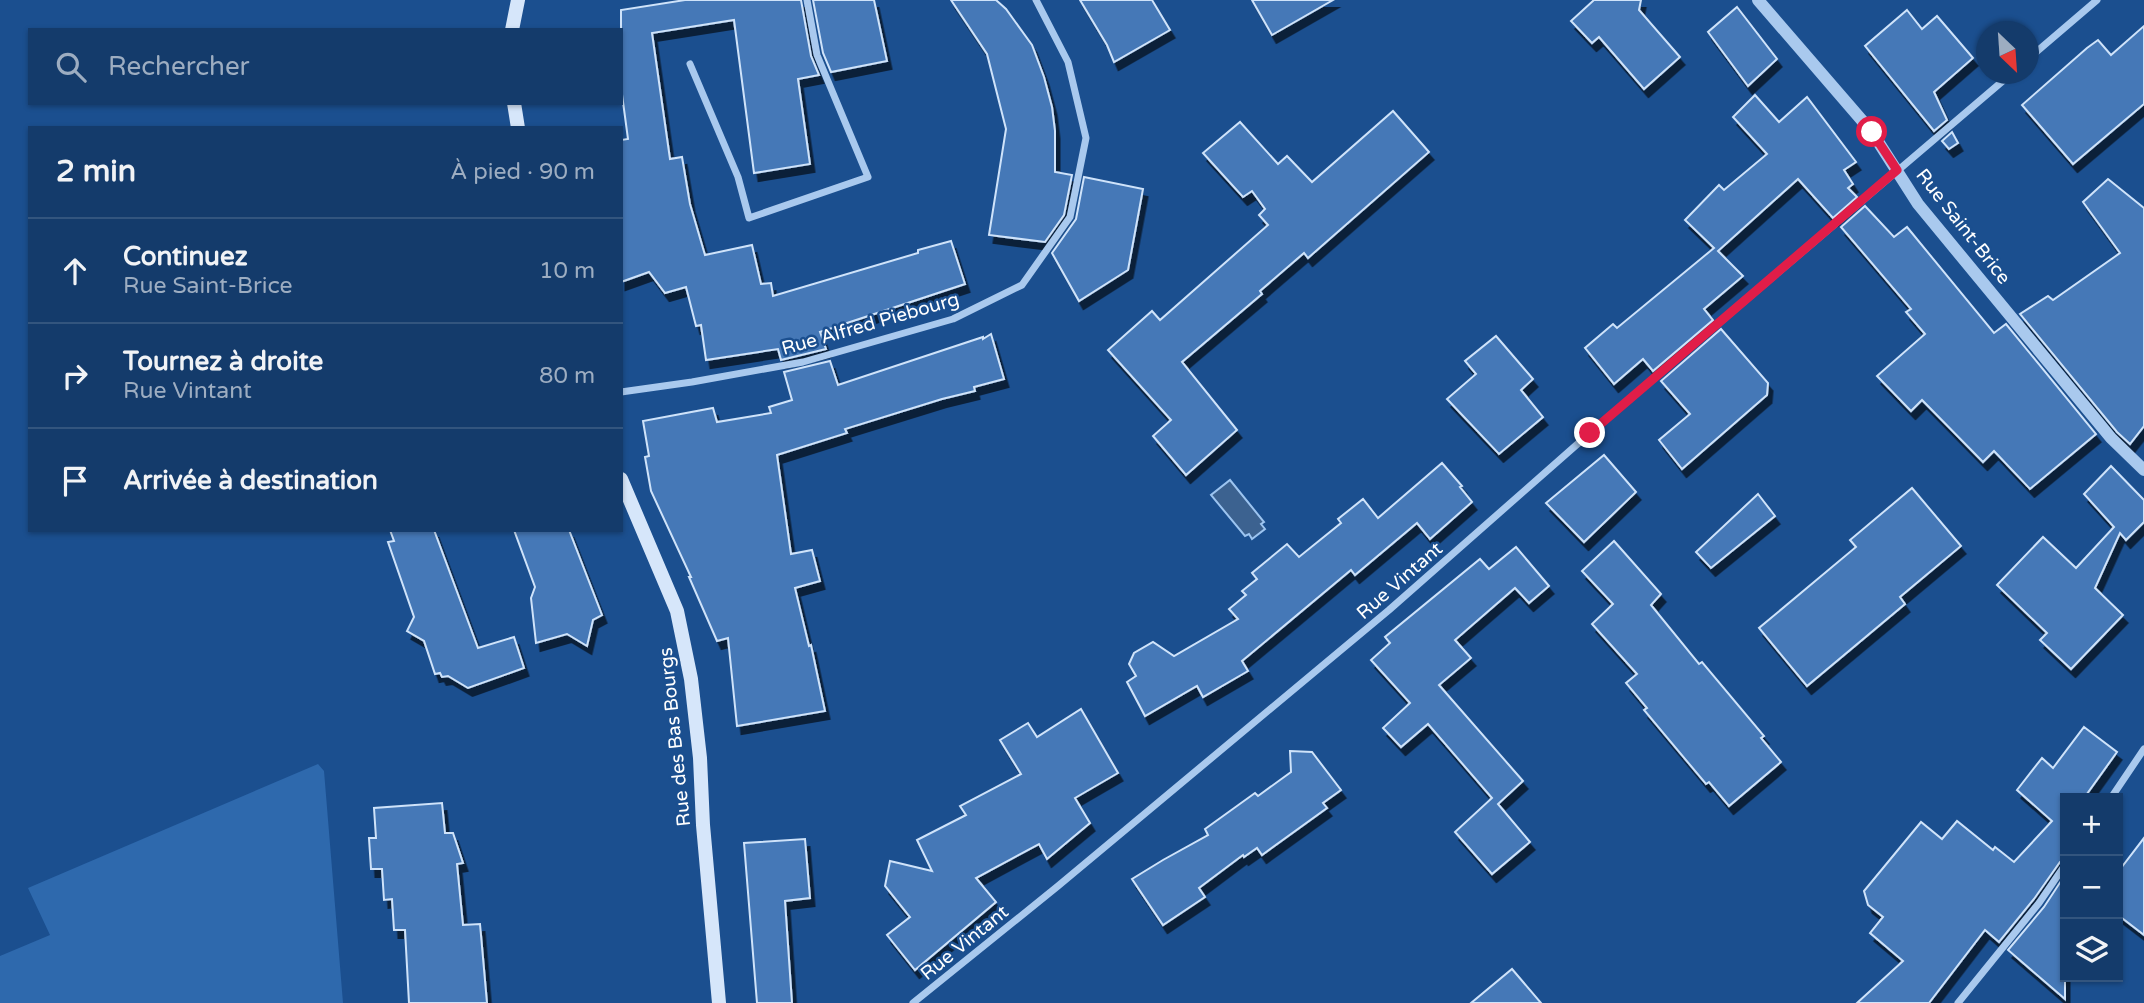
<!DOCTYPE html>
<html lang="fr">
<head>
<meta charset="utf-8">
<style>
  :root { --surface:#143b6b; --page:#214673; --text:#f1f3f6; --muted:#9dadc1; --line:#33557e }
  body { margin:0; font-family:"Varela Round",sans-serif; background:var(--page); color:var(--text) }
  .controls { position:absolute; right:21px; bottom:21px; display:grid; overflow:hidden; border-radius:0px; box-shadow:0 2px 5px #0004 }
  .controls button { width:63px; height:63px; display:grid; place-items:center; padding:0; border:0; border-bottom:2px solid var(--line); background:var(--surface); color:var(--text); font:35px sans-serif }
  .compass { position:absolute; left:1976px; top:21px; width:63px; height:63px; border-radius:50%; background:var(--surface); box-shadow:0 2px 5px #0004; rotate:155deg }
  .stop { position:absolute; width:21px; height:21px; margin:-16px; border:5px solid #e11d48; border-radius:50%; background:#fff }
  .stop.end { background:#e11d48; border-color:#fff; box-shadow:0 2px 7px #0008 }
  .list { margin:0; padding:0; list-style:none }
  h2 { display:flex; justify-content:space-between; align-items:center; height:91px; margin:0; padding:0 28px; font-size:30px }
  h2 small { font-size:23px; font-weight:400; color:var(--muted) }
  .list li { display:grid; grid-template-columns:46px 1fr auto; gap:21px; align-items:center; box-sizing:border-box; height:105px; padding:0 28px; border-top:2px solid var(--line) }
  .list b { display:block; font-size:26px; white-space:nowrap }
  .list p { margin:0; font-size:23px; white-space:nowrap; color:var(--muted) }
  .list em { font-size:23px; font-style:normal; color:var(--muted) }
  .icon { flex:none; width:38px; height:38px; fill:none; stroke:currentColor; stroke-width:2; stroke-linecap:round; stroke-linejoin:round }
  .map { position:relative; flex:none; width:2144px; height:1003px; overflow:hidden }
  .search { position:absolute; background:var(--surface); box-shadow:0 2px 5px #0004; left:28px; top:28px; width:595px; height:77px; display:flex; align-items:center; gap:18px; box-sizing:border-box; padding:0 24px; border-radius:0px; color:var(--muted); font-size:26px }
  .panel { position:absolute; background:var(--surface); box-shadow:0 2px 5px #0004; left:28px; top:126px; width:595px; height:406px; border-radius:0px }
  .map>svg:first-child { display:block }
  .green { fill:#2e69ad }
  .water { fill:#3c6290; stroke:#9cc4f0; stroke-width:2 }
  .building { fill:#4478b7; stroke:#cfe3fa; stroke-width:2; filter:url(#shadow) }
  .lines { fill:none; stroke-linecap:round; stroke-linejoin:round }
  .minor { stroke:#a9c9ee; stroke-width:7 }
  .tertiary { stroke:#a9c9ee; stroke-width:12 }
  .secondary { stroke:#d6e6fa; stroke-width:14 }
  .route { stroke:#e11d48; stroke-width:9 }
  .labels { text-anchor:middle; stroke-width:5; stroke-linejoin:round; paint-order:stroke }
  .street-label { font-size:19px; fill:#fff; stroke:#1b4f8f }
</style>
</head>
<body>
<div class="map">
<svg width="2144" height="1003" viewBox="0 0 2144 1003">
  <defs>
    <filter id="shadow"><feDropShadow dx="4.5" dy="8" stdDeviation="0" flood-color="#0009"/></filter>
  </defs>
  <rect width="100%" height="100%" fill="#1b4f8f"/>
  <path class="green" d="M318,764L324,771L343,1003H0V956L50,935L28,888Z"/>
  <path class="water" d="M1230,480L1264,522L1261,524L1265,529L1252,539L1249,534L1245,536L1211,495Z"/>
  <g class="building">
    <path d="M685,0H801L811,56L819,75L798,79L810,164L754,173L734,20L652,33L670,159L682,157L690,204L705,255L752,245L761,284L771,283L773,296L918,253V250L951,241L965,284L820,332L826,349L781,360L778,349L706,360L701,325L696,326L686,287L665,293L649,272L621,282V140L628,139L621,87V10Z"/>
    <path d="M813,0H874L887,61L831,72L823,53Z"/>
    <path d="M951,0H996L1006,9L1032,45L1044,77L1052,107L1055,131V172L1072,175L1064,215L1045,242L989,235L1006,129L987,54Z"/>
    <path d="M1080,0H1152L1170,30L1114,62L1107,45Z"/>
    <path d="M1252,0H1333L1272,35Z"/>
    <path d="M1594,0H1641L1639,10L1680,57L1644,89L1599,37L1592,43L1571,21Z"/>
    <path d="M1737,7L1777,59L1748,86L1708,32Z"/>
    <path d="M1907,10L1922,29L1937,16L1973,58L1934,92L1947,120L1934,131L1865,46Z"/>
    <path d="M2144,26V104L2073,164L2022,105L2087,48L2098,40L2111,55Z"/>
    <path d="M1755,95L1779,122L1807,97L1856,162L1844,170L1853,184L1848,188L1857,197L1833,218L1798,179L1718,251L1743,276L1704,309L1713,320L1653,371L1643,359L1614,384L1585,348L1613,324L1617,328L1714,248L1685,220L1719,185L1724,190L1767,154L1733,117Z"/>
    <path d="M1393,111L1429,152L1308,258L1304,253L1260,291L1262,294L1182,362L1237,430L1186,475L1153,436L1171,420L1108,350L1152,311L1160,320L1268,225L1259,215L1265,209L1252,191L1243,197L1203,153L1240,122L1278,164L1287,156L1312,182Z"/>
    <path d="M1952,132L1958,143L1949,149L1942,141Z"/>
    <path d="M1084,177L1143,189L1128,270L1079,301L1052,253L1076,219Z"/>
    <path d="M2108,179L2144,208V426L2130,444L2117,432L2020,314L2048,296L2053,300L2120,253L2083,202Z"/>
    <path d="M1865,206L1894,237L1907,227L1994,333L2006,324L2096,434L2030,489L1994,451L1983,462L1922,400L1911,411L1877,376L1925,334L1906,312L1911,309L1841,227Z"/>
    <path d="M1721,329L1768,383L1767,395L1682,469L1659,440L1690,414L1661,381Z"/>
    <path d="M991,334L1004,379L974,387L975,391L942,399L845,429L847,433L777,455L791,554L812,550L820,581L795,588L809,646L811,645L825,711L737,726L728,638L717,641L689,577H691L651,491L645,457L649,456L643,421L713,408L717,422L771,413L769,407L792,400L784,372L830,361L838,385L983,337V339Z"/>
    <path d="M1496,336L1533,379L1521,390L1543,417L1499,454L1447,399L1476,374L1465,361Z"/>
    <path d="M1604,455L1636,492L1584,542L1546,503Z"/>
    <path d="M1442,463L1462,486L1460,487L1472,502L1430,539L1417,523L1355,575L1351,570L1242,661L1248,671L1203,697L1197,686L1145,716L1127,682L1136,676L1129,664L1134,653L1153,642L1174,656L1238,619L1229,609L1246,595L1242,591L1257,579L1252,573L1287,544L1299,557L1341,523L1338,519L1363,499L1378,518Z"/>
    <path d="M2111,466L2144,500V522L2126,540L2120,533L2095,588L2123,615L2071,669L2040,640L2047,633L1997,585L2043,537L2076,568L2114,527L2084,494Z"/>
    <path d="M1912,488L1961,546L1900,597L1905,604L1807,686L1759,628L1856,547L1850,540Z"/>
    <path d="M1758,494L1775,516L1711,568L1696,552Z"/>
    <path d="M390,530H434L478,648L514,637L524,668L468,688L448,676L442,677L440,673L435,674L424,641L407,631L414,617L388,542L394,541Z"/>
    <path d="M514,530H569L602,615L593,620L587,646L567,634L536,643L531,598L535,587Z"/>
    <path d="M1614,541L1661,594L1651,605L1699,664L1702,662L1764,736L1761,738L1781,762L1729,806L1709,782L1706,784L1644,710L1647,708L1626,683L1637,674L1592,624L1613,604L1582,571Z"/>
    <path d="M1516,547L1549,586L1529,603L1515,588L1455,640L1471,658L1439,685L1523,781L1498,804L1530,842L1492,874L1455,832L1492,798L1428,724L1401,747L1383,728L1410,703L1371,660L1390,643L1385,637L1480,559L1489,569Z"/>
    <path d="M1081,709L1118,773L1075,798L1090,823L1047,859L1039,844L976,878L996,902L915,970L887,935L910,917L885,886L890,861L932,871L917,840L966,815L960,806L1021,774L1000,740L1028,723L1037,737Z"/>
    <path d="M2084,727L2117,752L2084,798H2065V859L2060,862L2034,899L1999,942L1985,930L1929,1003H1857L1903,961L1870,933L1883,917L1868,905L1864,891L1921,822L1942,839L1957,821L1993,850L1995,847L2014,862L2052,821L2017,790L2042,758L2053,768Z"/>
    <path d="M1290,751L1312,752L1341,790L1323,803L1327,808L1262,855L1257,848L1244,857L1243,855L1199,888L1205,897L1163,925L1132,879L1163,860L1208,835L1205,829L1255,793L1258,796L1291,772Z"/>
    <path d="M442,803L445,833H453L463,863L457,864L463,925L480,924L487,1003H409L405,930H394L392,899L384,900L382,869H371L369,838H376L374,808Z"/>
    <path d="M2144,838V935L2118,915V872Z"/>
    <path d="M805,839L810,898L785,901L792,1003H757L744,843Z"/>
    <path d="M2065,875V999L2008,950L2044,907Z"/>
    <path d="M1512,969L1541,1003H1471Z"/>
  </g>
  <g class="lines">
    <g class="minor">
      <path d="M2028,59L2097,0"/>
      <path d="M690,64L738,177L749,218L868,177L817,55L807,0"/>
      <path d="M621,392L692,382L803,362L953,319L1022,285L1070,217L1086,138L1068,62L1036,0"/>
      <path d="M2111,798L2144,749"/>
      <path d="M913,1003L1058,886L1389,610L1590,433L2011,74"/>
      <path d="M1958,1003L2039,903L2065,865"/>
    </g>
    <path class="tertiary" d="M1758,0L1872,132L1918,204L2111,438L2144,470"/>
    <g class="secondary">
      <path d="M512,30L518,0"/>
      <path d="M514,103L518,128"/>
      <path d="M621,479L677,611L691,679L700,758L703,825L719,1003"/>
    </g>
  </g>
  <g class="lines">
    <path class="route" d="M1590,433L1897,170L1872,132"/>
  </g>
  <g class="labels">
    <g class="street-label">
      <text transform="translate(1964 226) rotate(52)" y="7">Rue Saint-Brice</text>
      <text transform="translate(870 323) rotate(-16)" y="7">Rue Alfred Piebourg</text>
      <text transform="translate(1399 580) rotate(-41)" y="7">Rue Vintant</text>
      <text transform="translate(674 737) rotate(-96)" y="7">Rue des Bas Bourgs</text>
      <text transform="translate(964 942) rotate(-39)" y="7">Rue Vintant</text>
    </g>
  </g>
</svg>
<div class="controls">
<button>+</button>
<button>−</button>
<button><svg class="icon" aria-label="layers" viewBox="0 0 24 24"><path d="M12 4l9 5-9 5-9-5zM3 14l9 5 9-5"/></svg></button>
</div>
<svg class="compass" viewBox="-18 -18 36 36"><path d="M0-13l5 13h-10z" fill="#e53935"/><path d="M0 13l5-13h-10z" fill="#9dadc1"/></svg>
<div class="stop" style="left:1872px;top:132px"></div>
<div class="stop end" style="left:1590px;top:433px"></div>
<div class="search"><svg class="icon" aria-label="search" viewBox="0 0 24 24"><circle cx="10" cy="10" r="6"/><path d="M15 15l6 6"/></svg>Rechercher</div>
<section class="panel">
<h2>2 min<small>À pied · 90 m</small></h2>
<ul class="list">
<li><svg class="icon" aria-label="ahead" viewBox="0 0 24 24"><path d="M12 20V5M6 11l6-6 6 6"/></svg><div><b>Continuez</b><p>Rue Saint-Brice</p></div><em>10 m</em></li>
<li><svg class="icon" aria-label="right" viewBox="0 0 24 24"><path d="M7 20v-9h11M14 6l5 5-5 5"/></svg><div><b>Tournez à droite</b><p>Rue Vintant</p></div><em>80 m</em></li>
<li><svg class="icon" aria-label="arrive" viewBox="0 0 24 24"><path d="M6 21V4h12l-3 4 3 4H6"/></svg><div><b>Arrivée à destination</b></div></li>
</ul>
</section>
</div>
</body>
</html>
